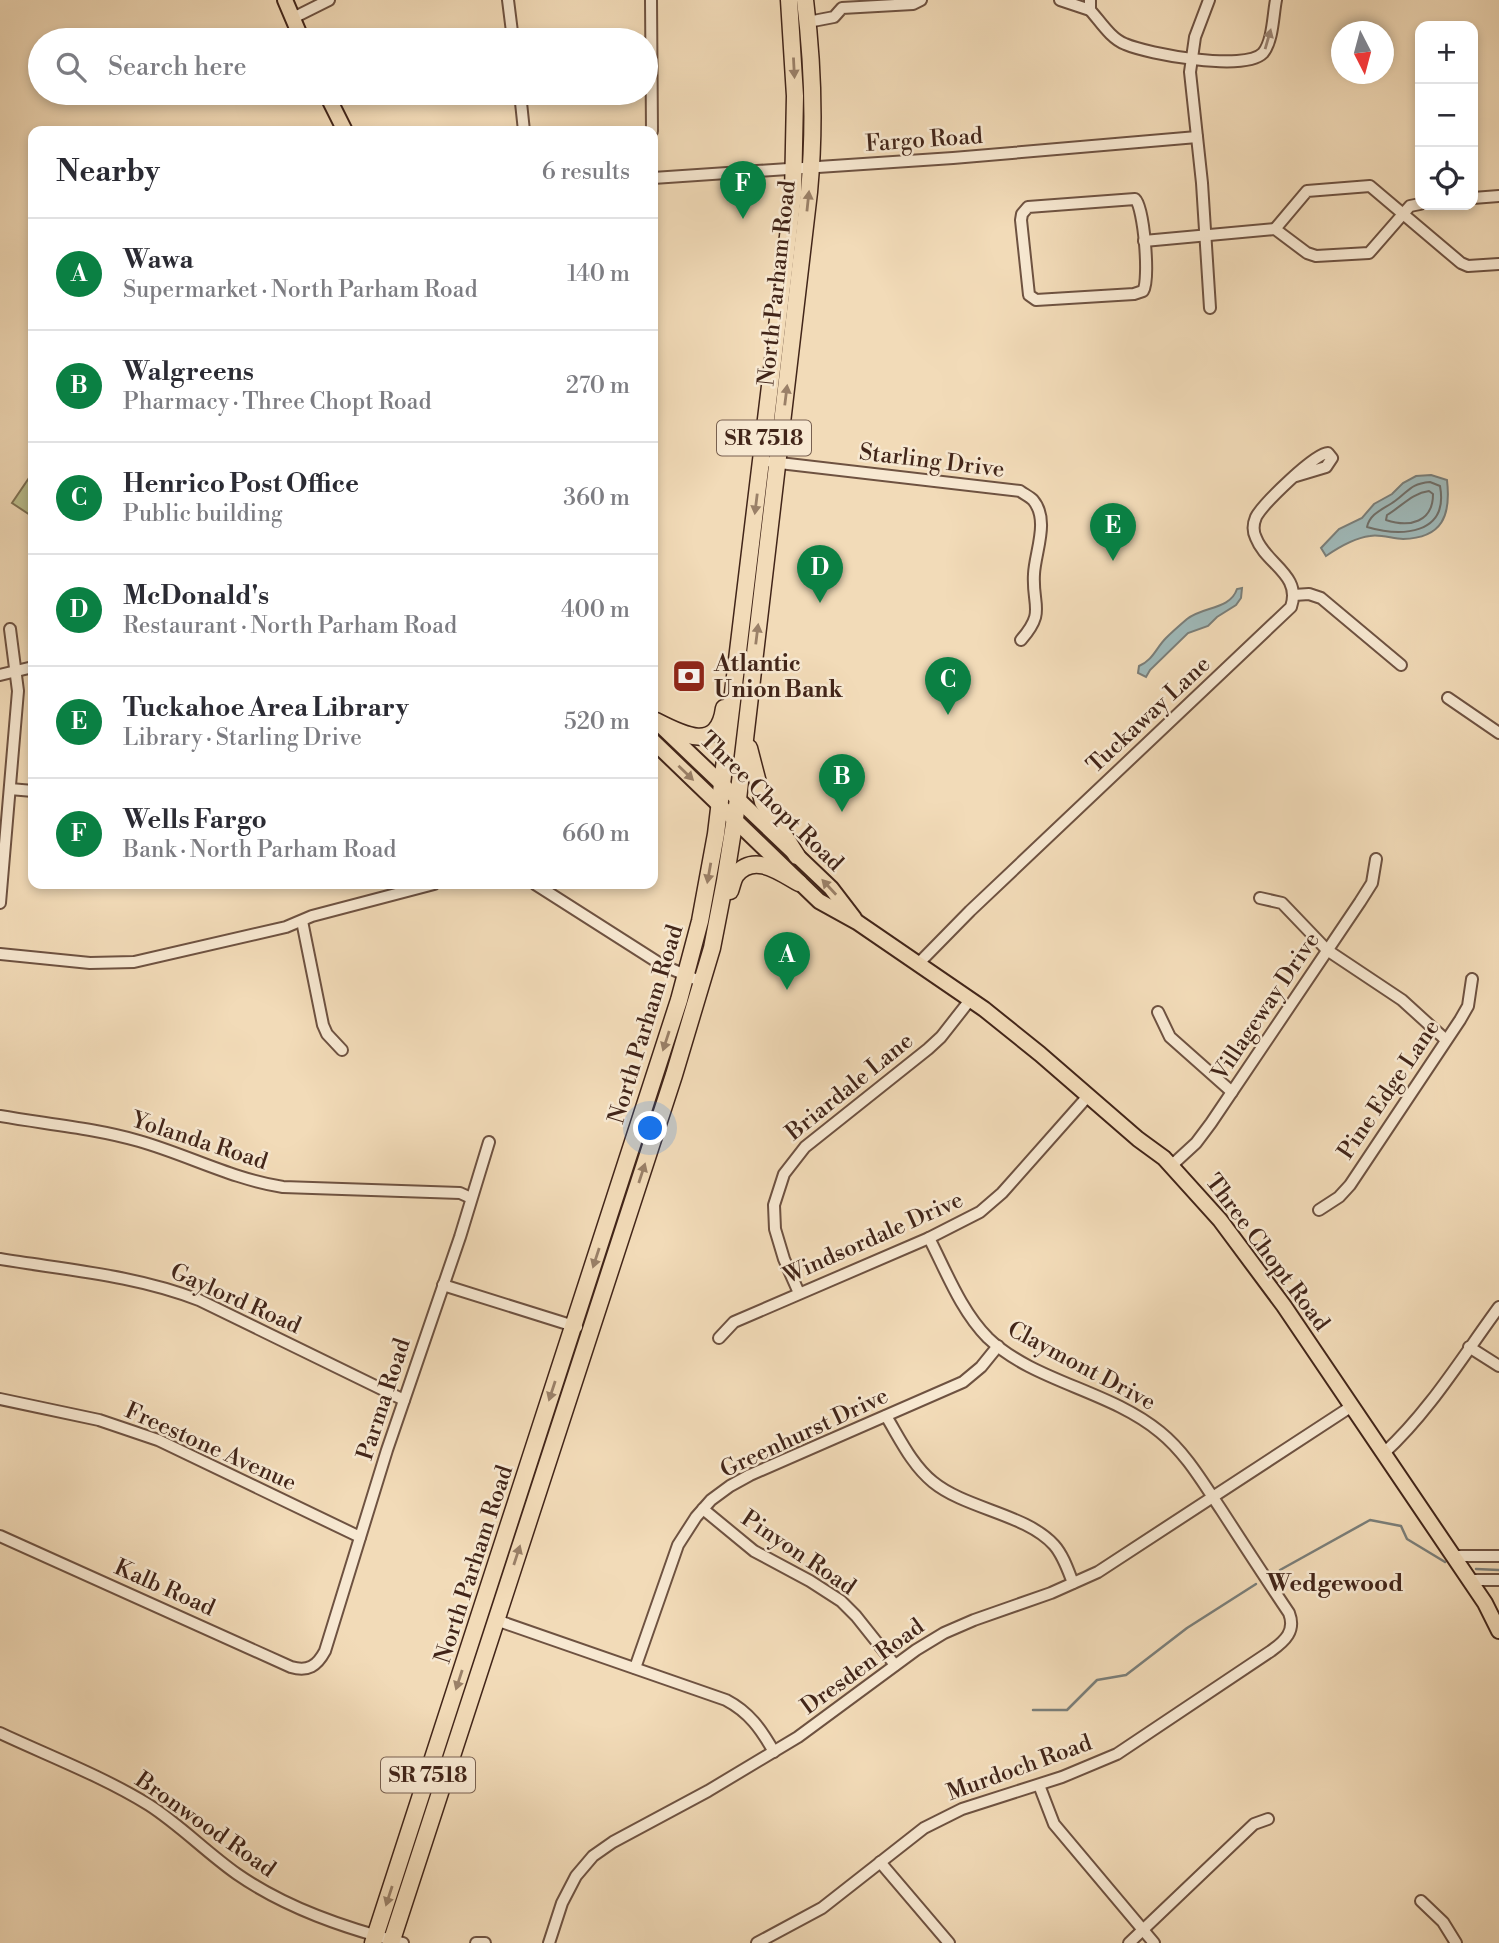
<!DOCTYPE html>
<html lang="en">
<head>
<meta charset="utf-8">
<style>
  :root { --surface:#fff; --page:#f7f7f7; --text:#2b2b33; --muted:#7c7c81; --line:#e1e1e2; --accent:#0b8043 }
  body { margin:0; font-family:"Libre Bodoni",serif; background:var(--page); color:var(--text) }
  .controls { position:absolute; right:21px; top:21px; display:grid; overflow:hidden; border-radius:14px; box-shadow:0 4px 10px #0003 }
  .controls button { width:63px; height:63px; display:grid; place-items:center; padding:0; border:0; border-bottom:2px solid var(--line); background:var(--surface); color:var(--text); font:35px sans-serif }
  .compass { position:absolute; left:1331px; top:21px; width:63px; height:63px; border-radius:50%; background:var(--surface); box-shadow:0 4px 10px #0003; rotate:174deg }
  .you { position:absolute; left:651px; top:1129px; width:24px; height:24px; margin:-18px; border:5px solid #fff; border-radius:50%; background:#1a73e8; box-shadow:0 0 0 10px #1a73e833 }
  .badge { display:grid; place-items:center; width:46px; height:46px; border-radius:50%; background:var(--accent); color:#fff; font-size:23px; font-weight:700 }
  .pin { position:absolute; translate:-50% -58px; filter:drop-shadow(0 2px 4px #0008) }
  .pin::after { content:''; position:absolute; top:37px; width:24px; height:21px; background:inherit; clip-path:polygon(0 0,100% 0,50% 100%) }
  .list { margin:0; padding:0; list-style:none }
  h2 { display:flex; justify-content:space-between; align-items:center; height:91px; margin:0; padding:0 28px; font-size:30px }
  h2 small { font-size:23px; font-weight:400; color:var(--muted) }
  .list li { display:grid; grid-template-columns:46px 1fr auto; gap:21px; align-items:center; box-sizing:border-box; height:112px; padding:0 28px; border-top:2px solid var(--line) }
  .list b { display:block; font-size:26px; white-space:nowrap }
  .list p { margin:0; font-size:23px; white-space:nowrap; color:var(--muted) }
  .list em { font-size:23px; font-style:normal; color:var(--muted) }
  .icon { flex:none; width:38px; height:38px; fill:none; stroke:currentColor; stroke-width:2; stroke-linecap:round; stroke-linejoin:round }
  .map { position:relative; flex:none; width:1499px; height:1943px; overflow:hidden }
  .search { position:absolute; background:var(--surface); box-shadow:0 4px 10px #0003; left:28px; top:28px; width:630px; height:77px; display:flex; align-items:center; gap:18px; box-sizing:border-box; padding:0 24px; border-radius:38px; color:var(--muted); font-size:26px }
  .panel { position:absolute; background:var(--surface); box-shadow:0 4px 10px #0003; left:28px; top:126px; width:630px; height:763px; border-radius:14px }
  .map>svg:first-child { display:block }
  .green { fill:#bcc08e; stroke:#7f7254; stroke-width:2 }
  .water { fill:#9fb9b9; stroke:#7a7e79; stroke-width:2 }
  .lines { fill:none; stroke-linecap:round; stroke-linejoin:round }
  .shore { stroke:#706f69; stroke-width:2 }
  .stream { stroke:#7a7e79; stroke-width:2.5 }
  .minor-casing { stroke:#6e5241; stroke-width:14 }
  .major-casing { stroke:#422519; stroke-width:18 }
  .highway-casing { stroke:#422519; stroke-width:19 }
  .minor { stroke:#f7e8d1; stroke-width:10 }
  .major { stroke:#f2dbb8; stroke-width:14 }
  .highway { stroke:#f2dbb8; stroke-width:16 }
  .oneway { fill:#9c8675 }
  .oneway2 { fill:#9a8068 }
  .labels { text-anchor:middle; stroke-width:5; stroke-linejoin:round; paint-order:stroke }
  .shield { fill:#f7e8d1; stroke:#786050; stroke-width:2 }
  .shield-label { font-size:21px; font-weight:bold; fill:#422519 }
  .street-label { font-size:23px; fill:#422519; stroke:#f7e8d1 }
  .poi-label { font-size:23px; font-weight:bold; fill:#422519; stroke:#f7e8d1; text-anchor:start }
  .neighbourhood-label { font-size:24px; font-weight:bold; fill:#422519; stroke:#f7e8d1 }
</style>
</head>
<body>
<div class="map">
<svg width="1499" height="1943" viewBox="0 0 1499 1943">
  <rect width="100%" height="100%" fill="#f2dbb8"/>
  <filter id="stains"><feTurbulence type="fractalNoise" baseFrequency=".00286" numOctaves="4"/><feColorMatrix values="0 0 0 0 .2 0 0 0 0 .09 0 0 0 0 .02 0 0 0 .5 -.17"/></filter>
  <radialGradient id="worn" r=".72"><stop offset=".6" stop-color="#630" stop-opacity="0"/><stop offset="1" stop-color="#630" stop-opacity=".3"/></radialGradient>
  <path class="green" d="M33,472V517L12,503Z"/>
  <g class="water">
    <path d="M1431,475L1447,480C1451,515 1443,538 1403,539C1393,539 1381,534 1370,536C1354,538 1339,547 1326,556L1321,548L1339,529L1362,518L1374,504L1392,494L1403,483L1416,476Z"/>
    <path d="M1242,588L1241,598L1236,605L1217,617L1208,626L1188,633L1150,670L1146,677L1138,673L1139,666C1153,660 1156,648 1166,638C1172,632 1180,625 1187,619C1203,606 1230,610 1237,589Z"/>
  </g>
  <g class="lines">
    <g class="shore">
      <path d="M1430,482L1440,486C1449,535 1401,537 1367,527C1370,513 1384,509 1395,501C1410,490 1410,484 1430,482Z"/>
      <path d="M1429,491L1433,494C1433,522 1410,528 1386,520L1387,515C1401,507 1412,493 1429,491Z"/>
    </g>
    <g class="stream">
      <path d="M1476,1569L1499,1570"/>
      <path d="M1280,1570L1370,1520L1401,1526L1407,1539L1445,1562"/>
      <path d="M1033,1710H1067L1097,1680L1126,1675L1187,1628L1256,1584"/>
    </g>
    <g class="minor-casing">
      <g id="minor">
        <path d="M508,0L513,40"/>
        <path d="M651,0L652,131"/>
        <path d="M1060,0L1090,10"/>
        <path d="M1090,0V10C1100,21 1111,39 1125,44C1148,54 1245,72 1263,53C1273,41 1273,15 1276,0"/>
        <path d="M1209,0L1195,37L1190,72L1202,183L1210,308"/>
        <path d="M293,18L329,0"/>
        <path d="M808,22L834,17L842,8L913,4L921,0"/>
        <path d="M520,93L524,131"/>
        <path d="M653,178L953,158L1197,137"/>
        <path d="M1473,198L1499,196"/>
        <path d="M1135,199C1144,207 1150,280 1143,291L1134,294L1036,300L1029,295L1021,220L1022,214L1028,207Z"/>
        <path d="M1275,229L1307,191L1370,186L1461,263L1468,266L1499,264"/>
        <path d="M1144,241L1275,229L1307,253L1316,256L1369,253L1410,206L1420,204"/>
        <path d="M771,462L1020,491C1024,494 1030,497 1033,500C1050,520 1035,552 1034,574C1032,607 1046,611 1021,640"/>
        <path d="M1294,595L1309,594L1321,598L1401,665"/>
        <path d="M0,675L33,667"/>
        <path d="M1448,698L1499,733"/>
        <path d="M10,789L33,791"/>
        <path d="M535,884L662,965L702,982"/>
        <path d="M1260,898L1282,903L1327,950L1402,1000L1446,1040"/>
        <path d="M0,903L18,691L10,629"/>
        <path d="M302,921L323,1025L327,1034L342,1050"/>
        <path d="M0,954L90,963L134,962L286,927L312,916L434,884"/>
        <path d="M918,964L970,911L1291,607C1302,575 1266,564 1256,538C1253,532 1253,524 1256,517C1263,504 1315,453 1328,453L1332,458L1326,467L1296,476"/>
        <path d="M1158,1012L1170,1037L1232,1092"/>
        <path d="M0,1116C46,1124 94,1128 139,1141C188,1155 232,1179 283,1187L460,1193L471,1198"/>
        <path d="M1171,1166L1196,1143L1211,1123L1360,902L1372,883L1376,859"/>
        <path d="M1319,1210L1339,1197L1350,1185L1460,1020L1468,1006L1472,979"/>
        <path d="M0,1259C67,1270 135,1275 199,1300L404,1400"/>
        <path d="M443,1285L577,1327"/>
        <path d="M799,1293L784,1259L775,1229L774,1205L784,1174L805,1147L928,1049L941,1037L970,1000"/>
        <path d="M719,1338L734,1322L929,1238L980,1212L1002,1193L1088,1096"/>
        <path d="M1469,1347L1499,1366"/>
        <path d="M0,1399L99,1420L158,1440L360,1537"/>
        <path d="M886,1416C900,1439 912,1465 933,1482C966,1509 1026,1514 1054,1545C1063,1555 1068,1570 1073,1583"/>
        <path d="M1384,1453C1429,1412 1463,1356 1499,1307"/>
        <path d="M703,1509L754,1551L810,1581L841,1601L856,1616L895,1665"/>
        <path d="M0,1536L291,1667C308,1672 317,1666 325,1651L387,1450L460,1237L489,1142"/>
        <path d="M1453,1556H1499"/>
        <path d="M1469,1580H1499"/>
        <path d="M496,1620L726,1700C749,1712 761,1729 774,1752"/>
        <path d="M635,1668L678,1545L696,1517L711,1500L730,1486L750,1475L963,1382L981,1367L998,1346"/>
        <path d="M0,1733C49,1756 102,1776 149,1805C180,1825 206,1852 237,1874C286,1908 345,1928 403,1943"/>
        <path d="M1039,1785L1054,1824L1154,1943"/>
        <path d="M880,1862L949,1943"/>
        <path d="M1421,1901L1443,1922L1456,1943"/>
        <path d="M476,1943H485"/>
        <path d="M549,1943L562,1903L576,1876L593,1856L613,1842L708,1791L798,1737L916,1650L944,1633L974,1620L1051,1593L1098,1572L1352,1406"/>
        <path d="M757,1943L822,1908L924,1828L962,1809L1062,1777L1117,1754L1271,1651C1285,1641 1296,1631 1289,1613C1266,1579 1244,1545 1222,1511C1203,1483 1186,1453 1160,1432C1109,1390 1034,1382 988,1338C961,1311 946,1271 929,1238"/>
        <path d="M1129,1943L1254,1824L1268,1819"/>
      </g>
    </g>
    <g class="major-casing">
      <g id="major">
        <path d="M285,0L302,40"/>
        <path d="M326,93L345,131"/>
        <path d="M660,725L831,888L854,918"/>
        <path d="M653,741L819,901L857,922L984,1009L1040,1054L1138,1139L1164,1158L1220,1220L1284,1306L1485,1603L1499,1631"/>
      </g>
    </g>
    <g class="highway-casing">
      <g id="highway">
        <path d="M656,721C683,735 718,753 724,708"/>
        <path d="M749,748L763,802L797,856"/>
        <path d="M730,891C732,886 733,879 736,875C754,852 781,873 799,883"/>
        <path d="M373,1943L679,1000L700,921L716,834L793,195L795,96L789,0"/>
        <path d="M391,1943L674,1075L712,948L725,881L738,799L809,192C815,128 813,64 805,0"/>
      </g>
    </g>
    <use href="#minor" class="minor"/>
    <use href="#major" class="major"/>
    <use href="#highway" class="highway"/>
  </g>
  <defs><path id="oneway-solid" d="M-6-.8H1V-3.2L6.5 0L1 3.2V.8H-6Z" transform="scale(1.75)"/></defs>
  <use class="oneway" href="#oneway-solid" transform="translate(1268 39) rotate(-74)"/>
  <g class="oneway2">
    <use href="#oneway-solid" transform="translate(794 68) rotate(87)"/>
    <use href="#oneway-solid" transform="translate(808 201) rotate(-84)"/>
    <use href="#oneway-solid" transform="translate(786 395) rotate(-83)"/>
    <use href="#oneway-solid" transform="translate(756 504) rotate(97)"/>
    <use href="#oneway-solid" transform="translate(757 634) rotate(-83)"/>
    <use href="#oneway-solid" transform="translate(686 773) rotate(44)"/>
    <use href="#oneway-solid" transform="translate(709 873) rotate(100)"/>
    <use href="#oneway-solid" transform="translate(829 887) rotate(-133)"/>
    <use href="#oneway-solid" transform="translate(666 1041) rotate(108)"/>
    <use href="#oneway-solid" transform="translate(642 1173) rotate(-72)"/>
    <use href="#oneway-solid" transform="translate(596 1258) rotate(108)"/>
    <use href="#oneway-solid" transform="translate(552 1391) rotate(108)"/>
    <use href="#oneway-solid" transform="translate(517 1555) rotate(-72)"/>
    <use href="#oneway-solid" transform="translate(459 1680) rotate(108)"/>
    <use href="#oneway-solid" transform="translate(389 1896) rotate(108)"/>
  </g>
  <defs>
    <g id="bank-square" transform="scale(1.75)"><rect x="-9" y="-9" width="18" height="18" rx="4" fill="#8f2418" stroke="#f7e8d1"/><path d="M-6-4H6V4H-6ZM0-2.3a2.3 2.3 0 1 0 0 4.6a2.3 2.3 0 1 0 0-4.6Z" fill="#fff"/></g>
  </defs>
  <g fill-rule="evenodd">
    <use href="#bank-square" x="689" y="676"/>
  </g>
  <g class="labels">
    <g class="shield">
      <rect x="717" y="420.5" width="94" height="35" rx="5"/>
      <rect x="381" y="1757.5" width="94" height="35" rx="5"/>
    </g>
    <g class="shield-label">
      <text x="764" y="445">SR 7518</text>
      <text x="428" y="1782">SR 7518</text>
    </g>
    <g class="street-label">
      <text transform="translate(924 139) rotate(-4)" y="8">Fargo Road</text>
      <text transform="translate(776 283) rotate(-84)" y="8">North Parham Road</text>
      <text transform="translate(932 460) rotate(7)" y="8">Starling Drive</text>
      <text transform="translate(1148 714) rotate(-43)" y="8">Tuckaway Lane</text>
      <text transform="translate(772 801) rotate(44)" y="8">Three Chopt Road</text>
      <text transform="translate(1265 1006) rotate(-56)" y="8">Villageway Drive</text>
      <text transform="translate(645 1024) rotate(-73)" y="8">North Parham Road</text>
      <text transform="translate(849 1086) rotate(-39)" y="8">Briardale Lane</text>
      <text transform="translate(1388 1089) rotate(-56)" y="8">Pine Edge Lane</text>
      <text transform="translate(200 1140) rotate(18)" y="8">Yolanda Road</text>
      <text transform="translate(873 1237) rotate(-24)" y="8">Windsordale Drive</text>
      <text transform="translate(1268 1252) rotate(53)" y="8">Three Chopt Road</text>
      <text transform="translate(236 1298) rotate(24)" y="8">Gaylord Road</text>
      <text transform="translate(1082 1365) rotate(28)" y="8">Claymont Drive</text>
      <text transform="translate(383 1399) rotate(-72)" y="8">Parma Road</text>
      <text transform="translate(804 1432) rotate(-25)" y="8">Greenhurst Drive</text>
      <text transform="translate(211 1446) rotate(24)" y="8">Freestone Avenue</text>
      <text transform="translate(799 1552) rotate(34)" y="8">Pinyon Road</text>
      <text transform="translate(473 1564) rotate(-72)" y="8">North Parham Road</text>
      <text transform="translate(165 1587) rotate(24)" y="8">Kalb Road</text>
      <text transform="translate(862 1666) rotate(-36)" y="8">Dresden Road</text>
      <text transform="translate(1019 1767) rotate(-20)" y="8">Murdoch Road</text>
      <text transform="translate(206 1824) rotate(35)" y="8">Bronwood Road</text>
    </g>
    <g class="poi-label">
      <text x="714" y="671">Atlantic<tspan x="714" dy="26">Union Bank</tspan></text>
    </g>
    <g class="neighbourhood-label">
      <text x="1335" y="1591">Wedgewood</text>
    </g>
  </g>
  <rect width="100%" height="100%" filter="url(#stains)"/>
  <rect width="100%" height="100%" fill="url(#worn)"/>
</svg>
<div class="controls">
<button>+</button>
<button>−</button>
<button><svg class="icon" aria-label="locate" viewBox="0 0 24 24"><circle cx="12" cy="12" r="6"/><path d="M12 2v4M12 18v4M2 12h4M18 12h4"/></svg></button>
</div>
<svg class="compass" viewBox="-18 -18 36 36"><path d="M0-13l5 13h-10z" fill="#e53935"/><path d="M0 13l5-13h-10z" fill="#7c7c81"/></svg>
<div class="you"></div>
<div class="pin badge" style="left:787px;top:990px">A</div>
<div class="pin badge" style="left:842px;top:812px">B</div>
<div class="pin badge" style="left:948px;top:715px">C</div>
<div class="pin badge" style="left:820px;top:603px">D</div>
<div class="pin badge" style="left:1113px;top:561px">E</div>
<div class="pin badge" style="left:743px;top:219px">F</div>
<div class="search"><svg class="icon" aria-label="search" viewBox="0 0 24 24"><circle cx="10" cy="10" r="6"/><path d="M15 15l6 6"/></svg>Search here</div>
<section class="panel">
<h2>Nearby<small>6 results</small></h2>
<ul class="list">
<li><span class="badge">A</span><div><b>Wawa</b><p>Supermarket · North Parham Road</p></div><em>140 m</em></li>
<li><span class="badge">B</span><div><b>Walgreens</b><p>Pharmacy · Three Chopt Road</p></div><em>270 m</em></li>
<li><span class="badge">C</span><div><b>Henrico Post Office</b><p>Public building</p></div><em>360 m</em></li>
<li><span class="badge">D</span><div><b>McDonald's</b><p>Restaurant · North Parham Road</p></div><em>400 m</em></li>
<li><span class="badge">E</span><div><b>Tuckahoe Area Library</b><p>Library · Starling Drive</p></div><em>520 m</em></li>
<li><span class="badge">F</span><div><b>Wells Fargo</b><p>Bank · North Parham Road</p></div><em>660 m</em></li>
</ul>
</section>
</div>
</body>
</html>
